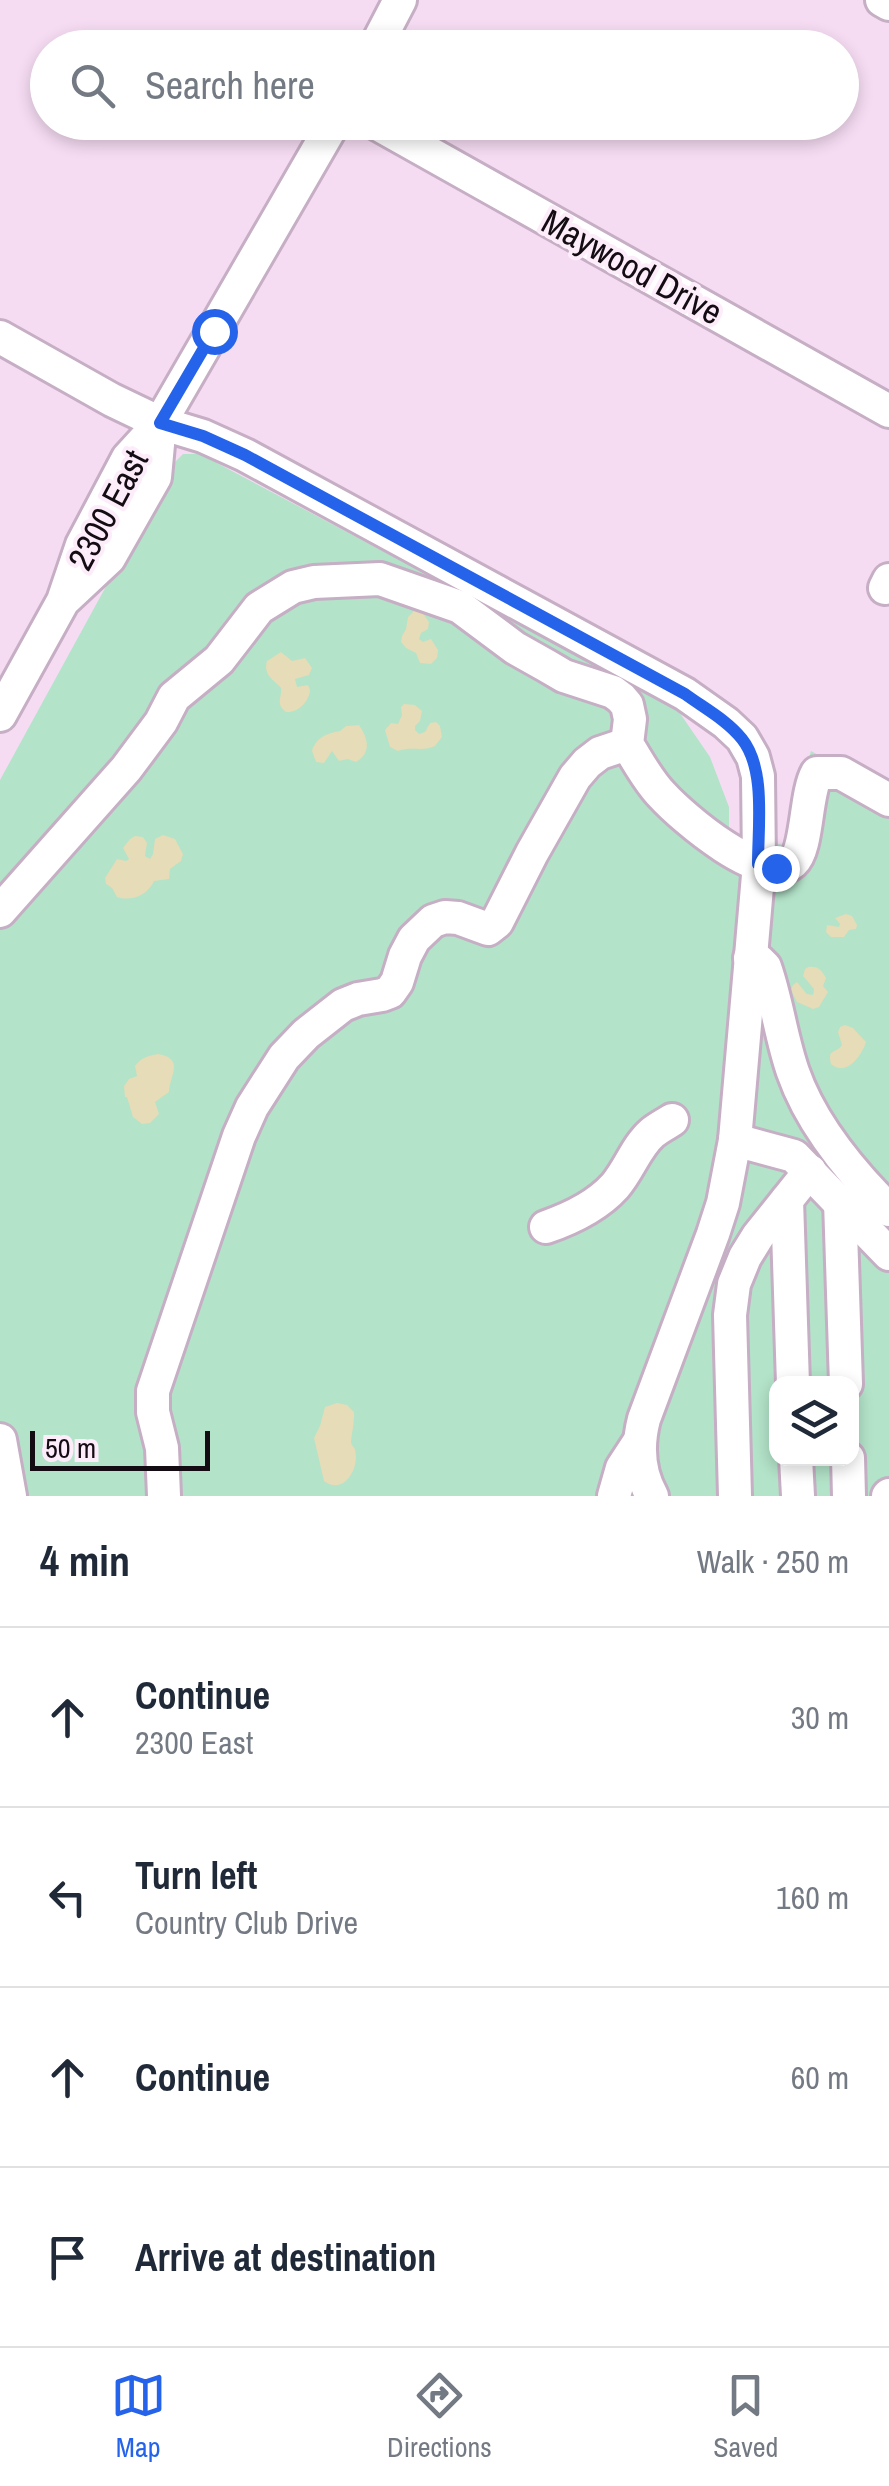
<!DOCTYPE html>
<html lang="en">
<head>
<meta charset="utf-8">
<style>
  :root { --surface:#fff; --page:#f2f2f3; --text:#1f2937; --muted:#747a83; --line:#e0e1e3; --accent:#2563eb }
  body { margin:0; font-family:"Archivo Narrow",sans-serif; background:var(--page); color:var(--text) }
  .controls { position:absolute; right:30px; bottom:30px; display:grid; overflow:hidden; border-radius:20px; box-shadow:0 5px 15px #0003 }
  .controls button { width:90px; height:90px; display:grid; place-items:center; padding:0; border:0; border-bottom:2px solid var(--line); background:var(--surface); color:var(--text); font:50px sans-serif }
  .scale { position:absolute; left:30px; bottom:25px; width:180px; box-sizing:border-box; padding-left:10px; border:5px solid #140c13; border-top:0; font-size:28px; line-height:35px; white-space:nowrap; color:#140c13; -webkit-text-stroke:8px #fdedfb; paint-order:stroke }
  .stop { position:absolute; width:30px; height:30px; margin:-22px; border:8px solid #2563eb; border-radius:50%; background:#fff }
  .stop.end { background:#2563eb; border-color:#fff; box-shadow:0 2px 10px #0008 }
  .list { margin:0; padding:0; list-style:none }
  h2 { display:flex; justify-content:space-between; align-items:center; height:130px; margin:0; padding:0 40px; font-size:42px }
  h2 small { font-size:32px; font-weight:400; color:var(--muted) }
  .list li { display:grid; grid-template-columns:65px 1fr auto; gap:30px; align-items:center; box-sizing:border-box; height:180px; padding:0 40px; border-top:2px solid var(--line) }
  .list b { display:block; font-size:38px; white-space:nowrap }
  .list p { margin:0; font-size:32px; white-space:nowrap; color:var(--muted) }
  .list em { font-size:32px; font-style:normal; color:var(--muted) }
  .icon { flex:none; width:55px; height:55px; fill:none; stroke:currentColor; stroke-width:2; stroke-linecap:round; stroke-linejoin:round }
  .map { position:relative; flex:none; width:889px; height:1496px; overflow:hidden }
  .search { position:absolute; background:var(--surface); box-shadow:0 5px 15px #0003; left:30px; right:30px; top:30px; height:110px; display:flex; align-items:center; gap:25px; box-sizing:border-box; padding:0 35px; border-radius:55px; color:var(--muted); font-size:38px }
  .sheet { height:850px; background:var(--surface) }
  nav { display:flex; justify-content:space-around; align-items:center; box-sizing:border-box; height:140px; border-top:2px solid var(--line); background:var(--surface); font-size:28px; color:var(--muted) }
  nav a { display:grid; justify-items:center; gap:5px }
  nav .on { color:var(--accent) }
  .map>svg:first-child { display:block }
  .green { fill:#b3e3c9; fill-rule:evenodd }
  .sand { fill:#e6dcb7 }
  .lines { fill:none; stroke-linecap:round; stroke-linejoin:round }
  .minor-casing { stroke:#c6aec4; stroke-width:38 }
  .minor { stroke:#fff; stroke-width:32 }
  .route { stroke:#2563eb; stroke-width:12 }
  .labels { text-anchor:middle; stroke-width:8; stroke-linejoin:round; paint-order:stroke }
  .street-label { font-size:35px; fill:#140c13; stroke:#fdedfb }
</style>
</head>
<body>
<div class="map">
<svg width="889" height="1496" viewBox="0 0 889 1496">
  <rect width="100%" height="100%" fill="#f6dcf3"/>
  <path class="green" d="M183,454H200L675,706L710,757L729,807V838L784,845L811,751L889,794V1496H0V780L173,464ZM776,1384H852V1458H776Z"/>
  <g class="sand">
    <path d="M414,611L422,612L429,622L428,629L421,633L419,639L423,642L431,639L438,650L437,658L431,664L420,663L416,653L406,648L401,642L402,636L406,629L408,617Z"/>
    <path d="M281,652L292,661L305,658L312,668L309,675L295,679L297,687L308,685L310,690C309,702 298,713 286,712C275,703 282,699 281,688C273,679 263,675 267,661Z"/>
    <path d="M404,704L415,705L422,711L420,721L415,726V730L419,734L425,732L430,723L436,722L440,726L442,737L435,746C422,752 412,746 398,751L390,747L385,730L391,723L398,724L402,715L401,707Z"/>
    <path d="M359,725C368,738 372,753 356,762L348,759L339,761L332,751L324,763L316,762L312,751C316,737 328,733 340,731L346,726Z"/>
    <path d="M163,835L175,839L183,854L181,861L170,869L169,879L154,881C148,895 131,902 117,897L112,888L106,884L105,878L117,859L126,861L129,859L123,848L130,839L135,836L143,837L147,843L145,856L150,859L153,854L155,839Z"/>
    <path d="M846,914L852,916L857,925L856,929L849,930L844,937H831L826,932L827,925L839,927L840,924L835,918Z"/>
    <path d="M808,967C819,966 821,970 826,978L823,986L828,992L819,1007L813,1009L797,1002L791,990L793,985L797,982L807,994L813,995L814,989L803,976L805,969Z"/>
    <path d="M845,1025L853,1028L866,1042C861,1057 846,1077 831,1064C827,1048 836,1054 842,1045L838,1032L840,1027Z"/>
    <path d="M158,1054C185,1059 170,1074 169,1092L155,1102L159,1114L150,1123L142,1124L133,1117L127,1097H125L124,1086L129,1079L137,1076L135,1066C142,1057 148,1056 158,1054Z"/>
    <path d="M337,1403L347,1405L354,1412C355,1420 351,1437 351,1443C352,1446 355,1448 355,1450C360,1468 344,1496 324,1481L314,1438L320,1426L325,1407Z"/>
  </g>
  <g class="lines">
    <g class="minor-casing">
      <g id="minor">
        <path d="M882,0L889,4"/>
        <path d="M375,48L400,0"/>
        <path d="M374,122L889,411"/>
        <path d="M0,337L112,400L160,423L203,436L245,455L685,694L726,723L742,738L753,757L758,776L759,864L735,1140L723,1203L713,1234L644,1419C637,1446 638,1471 652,1496"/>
        <path d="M160,423L334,122"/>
        <path d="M885,588L889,580"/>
        <path d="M0,715L63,601L82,545L128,458L160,423L155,477L109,558L63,601"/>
        <path d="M0,911L126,769L161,722L174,697L219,660L259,608L293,587L314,582L380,579L460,607L515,648L547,666L564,676L613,692L621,698L627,705L630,719L627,744C638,761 648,781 662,795C682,817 764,888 793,862C808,849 805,794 817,773H841L889,800"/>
        <path d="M750,958L759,961L765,967C777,1001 781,1038 793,1072C811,1124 850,1171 889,1210"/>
        <path d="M735,1140L794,1156L889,1254"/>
        <path d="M787,1200L793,1384"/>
        <path d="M840,1201L846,1384"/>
        <path d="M546,1227C572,1218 597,1206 615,1186C629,1170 636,1147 652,1133C658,1128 666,1124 672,1120"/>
        <path d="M0,1440L10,1496"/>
        <path d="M796,1458L798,1496"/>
        <path d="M848,1458L849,1496"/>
        <path d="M164,1496L162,1448L153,1412V1391L239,1136L252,1107L284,1057L306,1034L343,1005L358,999L382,995L390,992L397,982L405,956L414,939L433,921L445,917L458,918L488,929L497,922L532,853L575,777L587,763L600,753L627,744"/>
        <path d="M614,1496L622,1468L639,1442"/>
        <path d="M735,1496L730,1315L734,1284L745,1257L758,1236L810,1171"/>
        <path d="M888,1496L889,1495"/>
      </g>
    </g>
    <use href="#minor" class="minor"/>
  </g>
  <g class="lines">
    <path class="route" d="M214,331L160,423L203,436L245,455L685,694C704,708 727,720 742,739C766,769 758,826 758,864L776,868"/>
  </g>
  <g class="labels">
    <g class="street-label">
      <text transform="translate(632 267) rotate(29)" y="12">Maywood Drive</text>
      <text transform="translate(108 510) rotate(-62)" y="12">2300 East</text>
    </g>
  </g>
</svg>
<div class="controls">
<button><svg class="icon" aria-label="layers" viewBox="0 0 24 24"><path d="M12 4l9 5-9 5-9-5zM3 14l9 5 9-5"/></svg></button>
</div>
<div class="scale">50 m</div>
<div class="stop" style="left:214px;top:331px"></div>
<div class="stop end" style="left:776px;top:868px"></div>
<div class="search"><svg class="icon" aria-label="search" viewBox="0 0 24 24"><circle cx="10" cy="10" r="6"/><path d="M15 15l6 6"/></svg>Search here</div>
</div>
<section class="sheet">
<h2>4 min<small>Walk · 250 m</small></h2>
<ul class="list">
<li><svg class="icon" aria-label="ahead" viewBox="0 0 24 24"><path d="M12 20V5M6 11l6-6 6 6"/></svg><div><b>Continue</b><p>2300 East</p></div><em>30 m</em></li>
<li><svg class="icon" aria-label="left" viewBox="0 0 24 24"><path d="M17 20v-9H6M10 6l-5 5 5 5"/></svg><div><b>Turn left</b><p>Country Club Drive</p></div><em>160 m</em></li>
<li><svg class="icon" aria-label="ahead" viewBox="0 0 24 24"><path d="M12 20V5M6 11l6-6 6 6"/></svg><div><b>Continue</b></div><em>60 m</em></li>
<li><svg class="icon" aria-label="arrive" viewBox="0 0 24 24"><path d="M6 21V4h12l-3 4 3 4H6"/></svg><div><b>Arrive at destination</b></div></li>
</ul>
</section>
<nav>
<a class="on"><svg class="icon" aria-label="map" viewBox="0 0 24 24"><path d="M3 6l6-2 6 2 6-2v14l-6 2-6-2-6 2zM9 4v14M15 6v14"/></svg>Map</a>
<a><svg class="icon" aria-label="directions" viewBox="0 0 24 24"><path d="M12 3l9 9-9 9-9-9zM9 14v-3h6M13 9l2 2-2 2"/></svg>Directions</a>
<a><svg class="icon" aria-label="saved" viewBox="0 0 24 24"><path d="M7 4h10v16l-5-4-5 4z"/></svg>Saved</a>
</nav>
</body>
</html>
